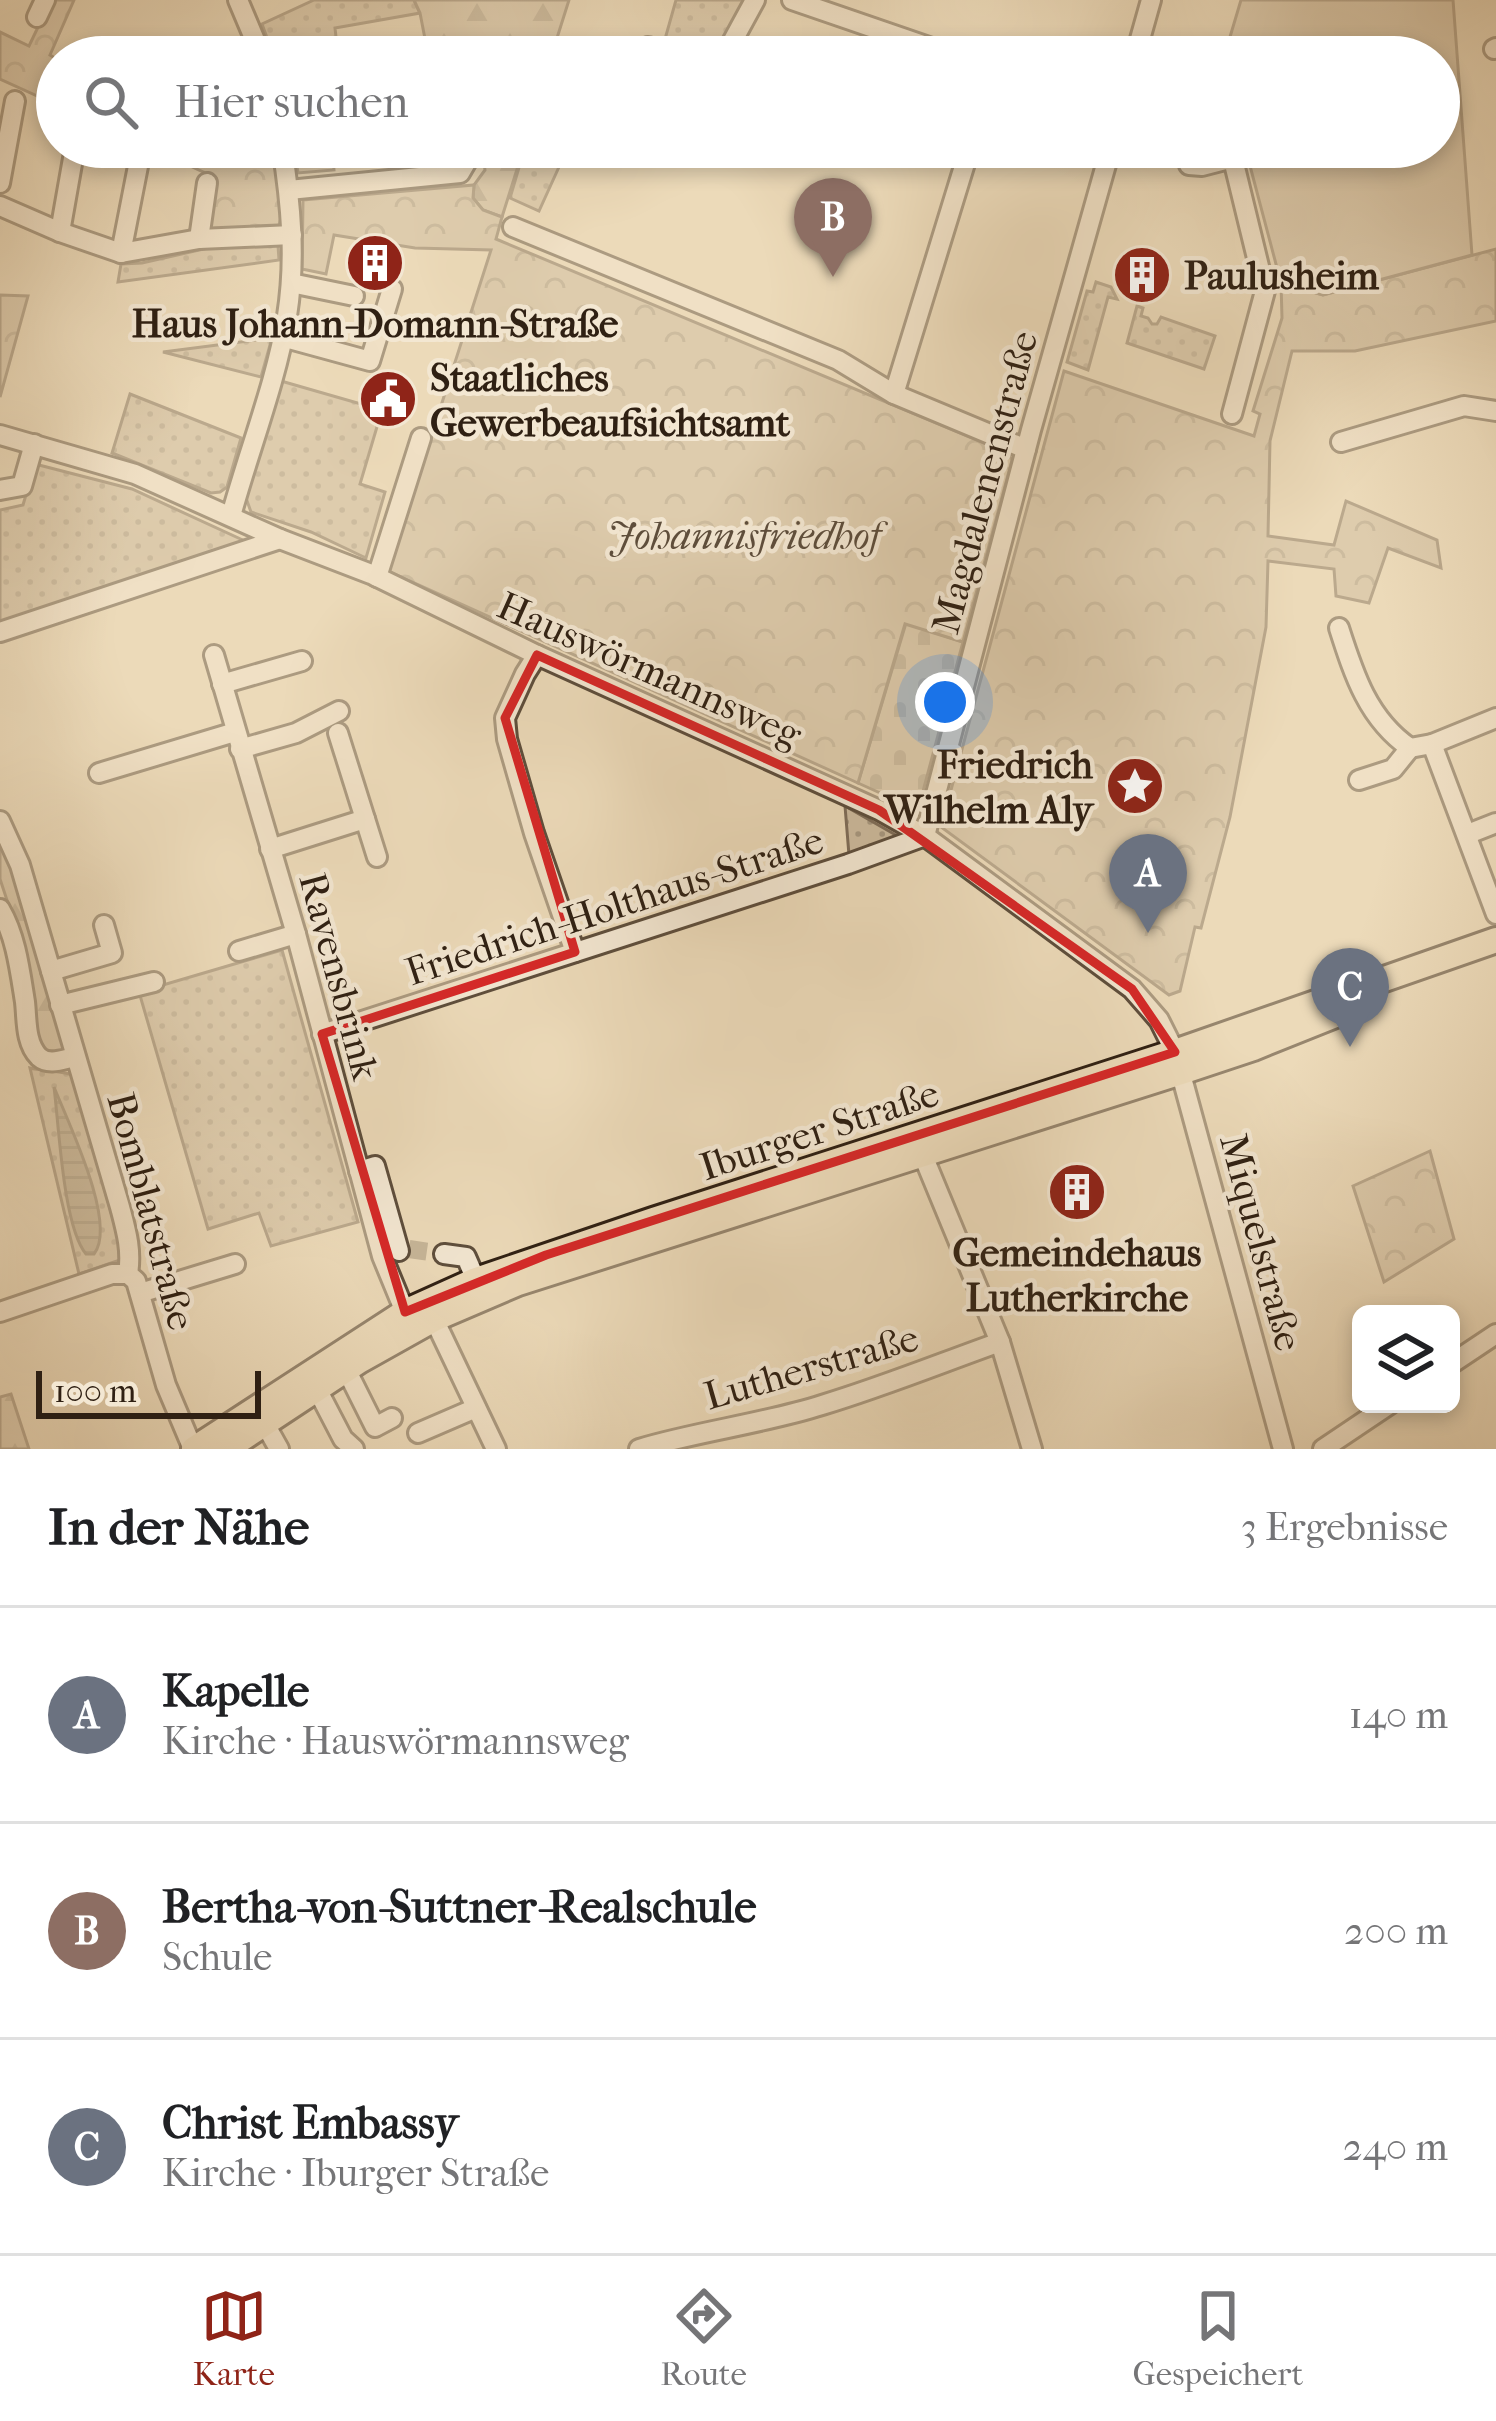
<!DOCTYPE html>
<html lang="de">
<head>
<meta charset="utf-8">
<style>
  :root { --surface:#fff; --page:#f2f2f2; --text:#202124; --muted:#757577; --line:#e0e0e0; --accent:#8f2418 }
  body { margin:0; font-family:"IM FELL French Canon",serif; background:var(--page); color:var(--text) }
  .controls { position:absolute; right:36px; bottom:36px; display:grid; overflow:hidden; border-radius:18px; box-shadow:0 6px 18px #0003 }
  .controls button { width:108px; height:108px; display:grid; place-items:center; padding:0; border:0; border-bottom:3px solid var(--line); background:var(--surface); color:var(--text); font:60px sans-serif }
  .scale { position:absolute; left:36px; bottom:30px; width:225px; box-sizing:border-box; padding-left:12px; border:6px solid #2f2013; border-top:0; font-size:33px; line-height:42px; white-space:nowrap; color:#2f2013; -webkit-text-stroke:9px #f3e7d2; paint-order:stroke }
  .you { position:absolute; left:945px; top:702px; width:42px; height:42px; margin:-30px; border:9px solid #fff; border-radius:50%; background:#1a73e8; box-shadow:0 0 0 18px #1a73e833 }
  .badge { display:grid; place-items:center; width:78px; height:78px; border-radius:50%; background:var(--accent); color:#fff; font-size:39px; font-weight:700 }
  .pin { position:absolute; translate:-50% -99px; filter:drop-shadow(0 3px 6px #0008) }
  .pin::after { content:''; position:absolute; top:63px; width:42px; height:36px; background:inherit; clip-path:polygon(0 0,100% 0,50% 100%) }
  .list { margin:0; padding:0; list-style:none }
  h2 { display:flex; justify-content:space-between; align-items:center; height:156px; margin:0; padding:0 48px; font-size:51px }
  h2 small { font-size:39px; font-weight:400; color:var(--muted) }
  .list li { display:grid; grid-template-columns:78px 1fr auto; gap:36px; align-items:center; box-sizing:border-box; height:216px; padding:0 48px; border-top:3px solid var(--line) }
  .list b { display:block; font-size:45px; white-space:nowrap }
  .list p { margin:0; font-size:39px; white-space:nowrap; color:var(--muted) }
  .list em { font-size:39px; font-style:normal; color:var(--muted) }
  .icon { flex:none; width:66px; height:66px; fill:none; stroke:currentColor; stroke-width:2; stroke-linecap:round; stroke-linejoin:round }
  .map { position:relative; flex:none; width:1496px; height:1449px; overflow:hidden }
  .search { position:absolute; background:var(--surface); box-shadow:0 6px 18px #0003; left:36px; right:36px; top:36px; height:132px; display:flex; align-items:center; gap:30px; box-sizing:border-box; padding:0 42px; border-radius:66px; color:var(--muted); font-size:45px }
  .sheet { height:804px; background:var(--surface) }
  nav { display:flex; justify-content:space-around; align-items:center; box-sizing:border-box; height:168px; border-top:3px solid var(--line); background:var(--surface); font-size:33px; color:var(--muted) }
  nav a { display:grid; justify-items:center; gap:6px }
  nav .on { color:var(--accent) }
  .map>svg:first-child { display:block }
  .grass { fill:url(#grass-dots); stroke:#7e6d58; stroke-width:3 }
  .forest { fill:url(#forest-firs); stroke:#7e6d58; stroke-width:3 }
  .cemetery { fill:url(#cemetery-stones); stroke:#7e6d58; stroke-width:3 }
  .park { fill:url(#park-crowns); stroke:#7e6d58; stroke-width:3 }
  .pitch { fill:#ccba9d; stroke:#7e6d58; stroke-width:3 }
  .water { fill:url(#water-rules); stroke:#7a6a55; stroke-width:3 }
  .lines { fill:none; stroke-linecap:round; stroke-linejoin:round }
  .minor-tunnel { stroke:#c6b598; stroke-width:18; stroke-dasharray:18 9; stroke-linecap:butt }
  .minor-casing { stroke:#5e4e3c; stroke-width:24 }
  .major-casing { stroke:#2f2013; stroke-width:30 }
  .minor { stroke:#f3e7d2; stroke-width:18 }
  .major { stroke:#ecdab9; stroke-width:24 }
  .marked { fill:none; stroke:#d62828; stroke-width:9; stroke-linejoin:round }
  .labels { text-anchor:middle; stroke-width:9; stroke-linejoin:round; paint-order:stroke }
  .poi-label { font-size:39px; font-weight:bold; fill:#2f2013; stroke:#f3e7d2; text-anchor:start }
  .street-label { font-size:39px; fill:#2f2013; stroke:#f3e7d2 }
  .park-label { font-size:39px; font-style:italic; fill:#5e4e3c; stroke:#f3e7d2 }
</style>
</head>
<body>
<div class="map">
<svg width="1496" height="1449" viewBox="0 0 1496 1449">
  <defs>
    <pattern id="grass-dots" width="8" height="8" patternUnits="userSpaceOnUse" patternTransform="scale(3)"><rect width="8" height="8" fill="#ccba9d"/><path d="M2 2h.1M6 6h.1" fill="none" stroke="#a6977f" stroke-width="1.8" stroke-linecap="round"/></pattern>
    <pattern id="forest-firs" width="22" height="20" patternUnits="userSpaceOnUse" patternTransform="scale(3)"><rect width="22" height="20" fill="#ccba9d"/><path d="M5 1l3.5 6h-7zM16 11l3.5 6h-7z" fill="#a6977f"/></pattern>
    <pattern id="cemetery-stones" width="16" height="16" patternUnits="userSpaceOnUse" patternTransform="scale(3)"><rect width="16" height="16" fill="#ccba9d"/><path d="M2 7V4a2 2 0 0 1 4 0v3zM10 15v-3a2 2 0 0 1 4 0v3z" fill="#a6977f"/></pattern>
    <pattern id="park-crowns" width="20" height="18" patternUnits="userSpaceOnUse" patternTransform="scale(3)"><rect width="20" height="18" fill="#ccba9d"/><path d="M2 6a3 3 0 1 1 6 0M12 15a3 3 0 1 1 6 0" fill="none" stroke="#a6977f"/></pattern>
    <pattern id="water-rules" width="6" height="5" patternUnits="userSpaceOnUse" patternTransform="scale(3)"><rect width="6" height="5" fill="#ac9b81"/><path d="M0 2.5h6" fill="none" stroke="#8c7e68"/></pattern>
  </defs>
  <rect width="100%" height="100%" fill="#ecdab9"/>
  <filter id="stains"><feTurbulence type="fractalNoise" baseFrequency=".00167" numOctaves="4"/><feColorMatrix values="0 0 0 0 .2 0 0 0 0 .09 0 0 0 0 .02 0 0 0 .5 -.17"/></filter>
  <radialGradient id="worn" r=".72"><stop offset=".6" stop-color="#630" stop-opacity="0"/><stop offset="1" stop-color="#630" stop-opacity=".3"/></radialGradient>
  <g class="grass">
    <path d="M314,0H414L420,13L335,28L336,37L311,41L313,57H274L262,24Z"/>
    <path d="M676,0H748L715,57L665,39Z"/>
    <path d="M294,147H332L334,170L298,173Z"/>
    <path d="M525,147H568L539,211L510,198Z"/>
    <path d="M278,245L279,260L118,282L121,264L142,263L208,248Z"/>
    <path d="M1096,282L1111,287L1117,299L1108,297L1088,370L1067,362L1087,291L1093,292Z"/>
    <path d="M1137,306L1143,308L1141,316L1148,318L1152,324H1157L1161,317L1215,336L1204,369L1127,343Z"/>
    <path d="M272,338L261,377L163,352Z"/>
    <path d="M281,381L382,410L360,484L385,492L366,558L311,532L251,512L246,498Z"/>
    <path d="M130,394L241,438L227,487L220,492L211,493L112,453Z"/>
    <path d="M35,464L132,489L247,542L0,625V510L23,505Z"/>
    <path d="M845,806L901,838L849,855Z"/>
    <path d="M282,950L358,1222L271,1246L259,1213L208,1229L139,992Z"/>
    <path d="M30,1068C42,1071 64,1071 72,1075L120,1244V1260L79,1274Z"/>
  </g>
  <g class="forest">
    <path d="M414,0H569L551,57H470L468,49L426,44L420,13Z"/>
    <path d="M482,147H524L502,217L483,210L473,198L474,185L485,170Z"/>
    <path d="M0,834L16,867L65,1044L62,1053L49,1056L42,1049L35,1030L27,961L0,879Z"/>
    <path d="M11,1394L29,1449H0V1397Z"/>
  </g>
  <path class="cemetery" d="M906,623L963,642L918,810L858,783Z"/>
  <g class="park">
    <path d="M51,0H74L50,55L57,59V105L0,79V32L29,46Z"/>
    <path d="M149,147H233L241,151L250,147H276L283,210L278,229L209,232L216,178Z"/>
    <path d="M474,185L473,198L483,210L502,217L496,239L1008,453L1012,460L963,642L905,624L858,783L388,571L491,250L415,248L334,235L326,274L302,269L303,200Z"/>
    <path d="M1496,249V321L1355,351H1292L1270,441L1268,536L1334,545L1346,501L1437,540L1441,568L1388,548L1369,603L1336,596L1334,569L1268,561L1266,627L1230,817L1201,928L1195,927L1180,991L1169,995L941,827L1064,371L1254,436L1260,414L1253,411L1282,318L1281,283L1323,295Z"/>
    <path d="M0,295L28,296L0,397Z"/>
    <path d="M1430,1151L1454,1239L1384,1282L1353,1186Z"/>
  </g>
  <path class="pitch" d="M1241,0H1453L1472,255L1323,295L1281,283L1245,147H1439V57H1224Z"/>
  <path class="water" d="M54,1087C67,1120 118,1224 94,1254H86C63,1226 59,1126 54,1087Z"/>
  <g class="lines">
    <path class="minor-tunnel" d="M409,1249L444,1254"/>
    <g class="minor-casing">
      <g id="minor">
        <path d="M238,0L262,57"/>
        <path d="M792,0L958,57"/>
        <path d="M37,17L45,0"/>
        <path d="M648,47L679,57"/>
        <path d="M1494,49L1496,48"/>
        <path d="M724,57L755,0"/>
        <path d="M1135,57L1151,0"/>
        <path d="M1230,147L1265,291L1232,414"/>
        <path d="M1189,165L1202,166L1233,158"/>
        <path d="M0,183L15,101"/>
        <path d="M289,190L460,173L467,161L466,147"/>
        <path d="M0,206L60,232L121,253L199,239L292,235"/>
        <path d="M513,227L838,360L894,394L1026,449"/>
        <path d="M60,232L75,147"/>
        <path d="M199,239L207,183"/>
        <path d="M121,253L140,156"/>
        <path d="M291,283L354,296"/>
        <path d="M282,337L370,361L392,289"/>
        <path d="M894,394L970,147"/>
        <path d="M0,435L135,474L280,539L371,574L537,655L879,810L925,836L1132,989L1159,1020L1175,1052L1283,1449"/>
        <path d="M1341,442L1464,406L1496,411"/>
        <path d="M0,490L22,486L34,444"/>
        <path d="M231,516C249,450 276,383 287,316C296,259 291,204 282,147"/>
        <path d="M377,577L421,438"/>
        <path d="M1339,628C1354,675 1368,719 1410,748L1432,744"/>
        <path d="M0,632L280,539"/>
        <path d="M214,655L296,934L382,1256L405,1312L434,1319L496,1449"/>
        <path d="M537,655L525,674L505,718L507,739L534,833L575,952"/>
        <path d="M222,684L302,661"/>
        <path d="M1496,718L1432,744L1496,914"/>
        <path d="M338,733L377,857"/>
        <path d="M240,749L296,733L339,711"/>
        <path d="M99,773L235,732"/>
        <path d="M1359,780L1393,769L1410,748"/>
        <path d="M0,821L20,865L120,1207C126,1230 132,1250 128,1274L136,1281L166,1385L193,1449"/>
        <path d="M1468,834L1496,823"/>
        <path d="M925,836L1031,430L1111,147"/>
        <path d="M270,849L365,819"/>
        <path d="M0,909C16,936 20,971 25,1002C27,1019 25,1043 39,1057C49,1066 64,1059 75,1057"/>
        <path d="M239,951L296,934"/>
        <path d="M51,971L112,953L104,925"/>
        <path d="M60,1005L154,982"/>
        <path d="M322,1034L848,864L925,836"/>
        <path d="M922,1153L1000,1342L1032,1449"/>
        <path d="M359,1171L375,1166L399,1251"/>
        <path d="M444,1254L466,1257L476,1280"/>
        <path d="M140,1293L235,1264"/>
        <path d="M0,1312L112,1274H128"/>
        <path d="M1451,1364L1496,1334"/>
        <path d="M346,1369L375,1427L392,1418"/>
        <path d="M317,1389L343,1439L354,1449"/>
        <path d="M265,1424L279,1449"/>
        <path d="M418,1433L476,1408"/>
        <path d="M639,1449C699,1431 762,1424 822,1405C882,1387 941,1363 1000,1342"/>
        <path d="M1323,1449L1390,1404"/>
      </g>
    </g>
    <g class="major-casing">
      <g id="major">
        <path d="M194,1449L405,1312L476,1280L653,1220L1175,1052L1496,940"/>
        <path d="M226,1449L359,1361L434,1319L518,1283L1181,1072L1253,1048L1335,1015"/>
      </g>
    </g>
    <use href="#minor" class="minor"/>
    <use href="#major" class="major"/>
  </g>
  <path d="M0 0H1496V1449H0ZM537,655L879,810L1132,989L1175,1052L546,1255L405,1312L322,1034L575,952L505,718Z" fill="#ecdab9" fill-opacity=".55" fill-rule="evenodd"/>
  <path class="marked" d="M537,655L879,810L1132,989L1175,1052L546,1255L405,1312L322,1034L575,952L505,718Z"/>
  <defs>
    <g id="building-disc" transform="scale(3)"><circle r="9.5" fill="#8f2418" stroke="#f3e7d2"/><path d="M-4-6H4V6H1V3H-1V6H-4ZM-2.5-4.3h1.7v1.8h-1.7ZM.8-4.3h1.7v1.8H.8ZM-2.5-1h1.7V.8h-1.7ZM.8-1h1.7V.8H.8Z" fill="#fff"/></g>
    <g id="civic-disc" transform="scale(3)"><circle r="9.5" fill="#8f2418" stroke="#f3e7d2"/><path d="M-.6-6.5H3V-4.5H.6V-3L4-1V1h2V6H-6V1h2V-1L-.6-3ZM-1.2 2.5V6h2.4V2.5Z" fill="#fff"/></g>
    <g id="sight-disc" transform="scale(3)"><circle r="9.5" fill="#8f2418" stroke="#f3e7d2"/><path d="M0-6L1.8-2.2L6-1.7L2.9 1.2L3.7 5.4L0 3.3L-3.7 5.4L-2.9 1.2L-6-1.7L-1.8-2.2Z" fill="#fff"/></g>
  </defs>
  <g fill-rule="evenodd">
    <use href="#building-disc" x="375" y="263"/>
    <use href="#building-disc" x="1142" y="275"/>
    <use href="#civic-disc" x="388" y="399"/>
    <use href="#sight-disc" x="1135" y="786"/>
    <use href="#building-disc" x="1077" y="1192"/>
  </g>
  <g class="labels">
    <g class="poi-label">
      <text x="1184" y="289">Paulusheim</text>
      <text x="375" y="337" text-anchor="middle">Haus Johann-Domann-Straße</text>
      <text x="430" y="391">Staatliches<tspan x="430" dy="45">Gewerbeaufsichtsamt</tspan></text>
      <text x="1093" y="778" text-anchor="end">Friedrich<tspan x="1093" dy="45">Wilhelm Aly</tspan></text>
      <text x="1077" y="1266" text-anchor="middle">Gemeindehaus<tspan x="1077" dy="45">Lutherkirche</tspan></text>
    </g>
    <g class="street-label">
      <text transform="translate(984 482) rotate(-75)" y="14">Magdalenenstraße</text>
      <text transform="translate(650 669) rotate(24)" y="14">Hauswörmannsweg</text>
      <text transform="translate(614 905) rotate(-18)" y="14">Friedrich-Holthaus-Straße</text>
      <text transform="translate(340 976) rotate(75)" y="14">Ravensbrink</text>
      <text transform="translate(819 1129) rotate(-18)" y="14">Iburger Straße</text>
      <text transform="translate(152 1211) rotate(75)" y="14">Bomblatstraße</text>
      <text transform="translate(1262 1242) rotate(75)" y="14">Miquelstraße</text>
      <text transform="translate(811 1366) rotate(-16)" y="14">Lutherstraße</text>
    </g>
    <g class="park-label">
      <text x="744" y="549">Johannisfriedhof</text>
    </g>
  </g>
  <rect width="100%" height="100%" filter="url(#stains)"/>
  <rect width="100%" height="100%" fill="url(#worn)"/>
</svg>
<div class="controls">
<button><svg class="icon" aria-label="layers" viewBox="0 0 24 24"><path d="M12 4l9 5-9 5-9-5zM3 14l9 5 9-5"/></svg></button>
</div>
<div class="scale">100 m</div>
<div class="you"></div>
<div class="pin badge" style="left:1148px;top:933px;background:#6b7280">A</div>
<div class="pin badge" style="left:833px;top:277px;background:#8d6e63">B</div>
<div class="pin badge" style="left:1350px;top:1047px;background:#6b7280">C</div>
<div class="search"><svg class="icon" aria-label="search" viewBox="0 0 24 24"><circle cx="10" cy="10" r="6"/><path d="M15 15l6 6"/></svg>Hier suchen</div>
</div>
<section class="sheet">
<h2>In der Nähe<small>3 Ergebnisse</small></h2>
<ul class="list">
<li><span class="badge" style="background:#6b7280">A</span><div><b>Kapelle</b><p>Kirche · Hauswörmannsweg</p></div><em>140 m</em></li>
<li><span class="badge" style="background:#8d6e63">B</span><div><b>Bertha-von-Suttner-Realschule</b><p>Schule</p></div><em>200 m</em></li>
<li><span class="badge" style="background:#6b7280">C</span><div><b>Christ Embassy</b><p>Kirche · Iburger Straße</p></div><em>240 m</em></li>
</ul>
</section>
<nav>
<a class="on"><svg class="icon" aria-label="map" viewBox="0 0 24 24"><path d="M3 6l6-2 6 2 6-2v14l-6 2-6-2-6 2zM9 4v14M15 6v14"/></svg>Karte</a>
<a><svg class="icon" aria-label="directions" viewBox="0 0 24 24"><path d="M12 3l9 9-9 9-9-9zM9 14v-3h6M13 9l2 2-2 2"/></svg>Route</a>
<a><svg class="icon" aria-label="saved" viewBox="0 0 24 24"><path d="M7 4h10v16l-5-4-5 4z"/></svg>Gespeichert</a>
</nav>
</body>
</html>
